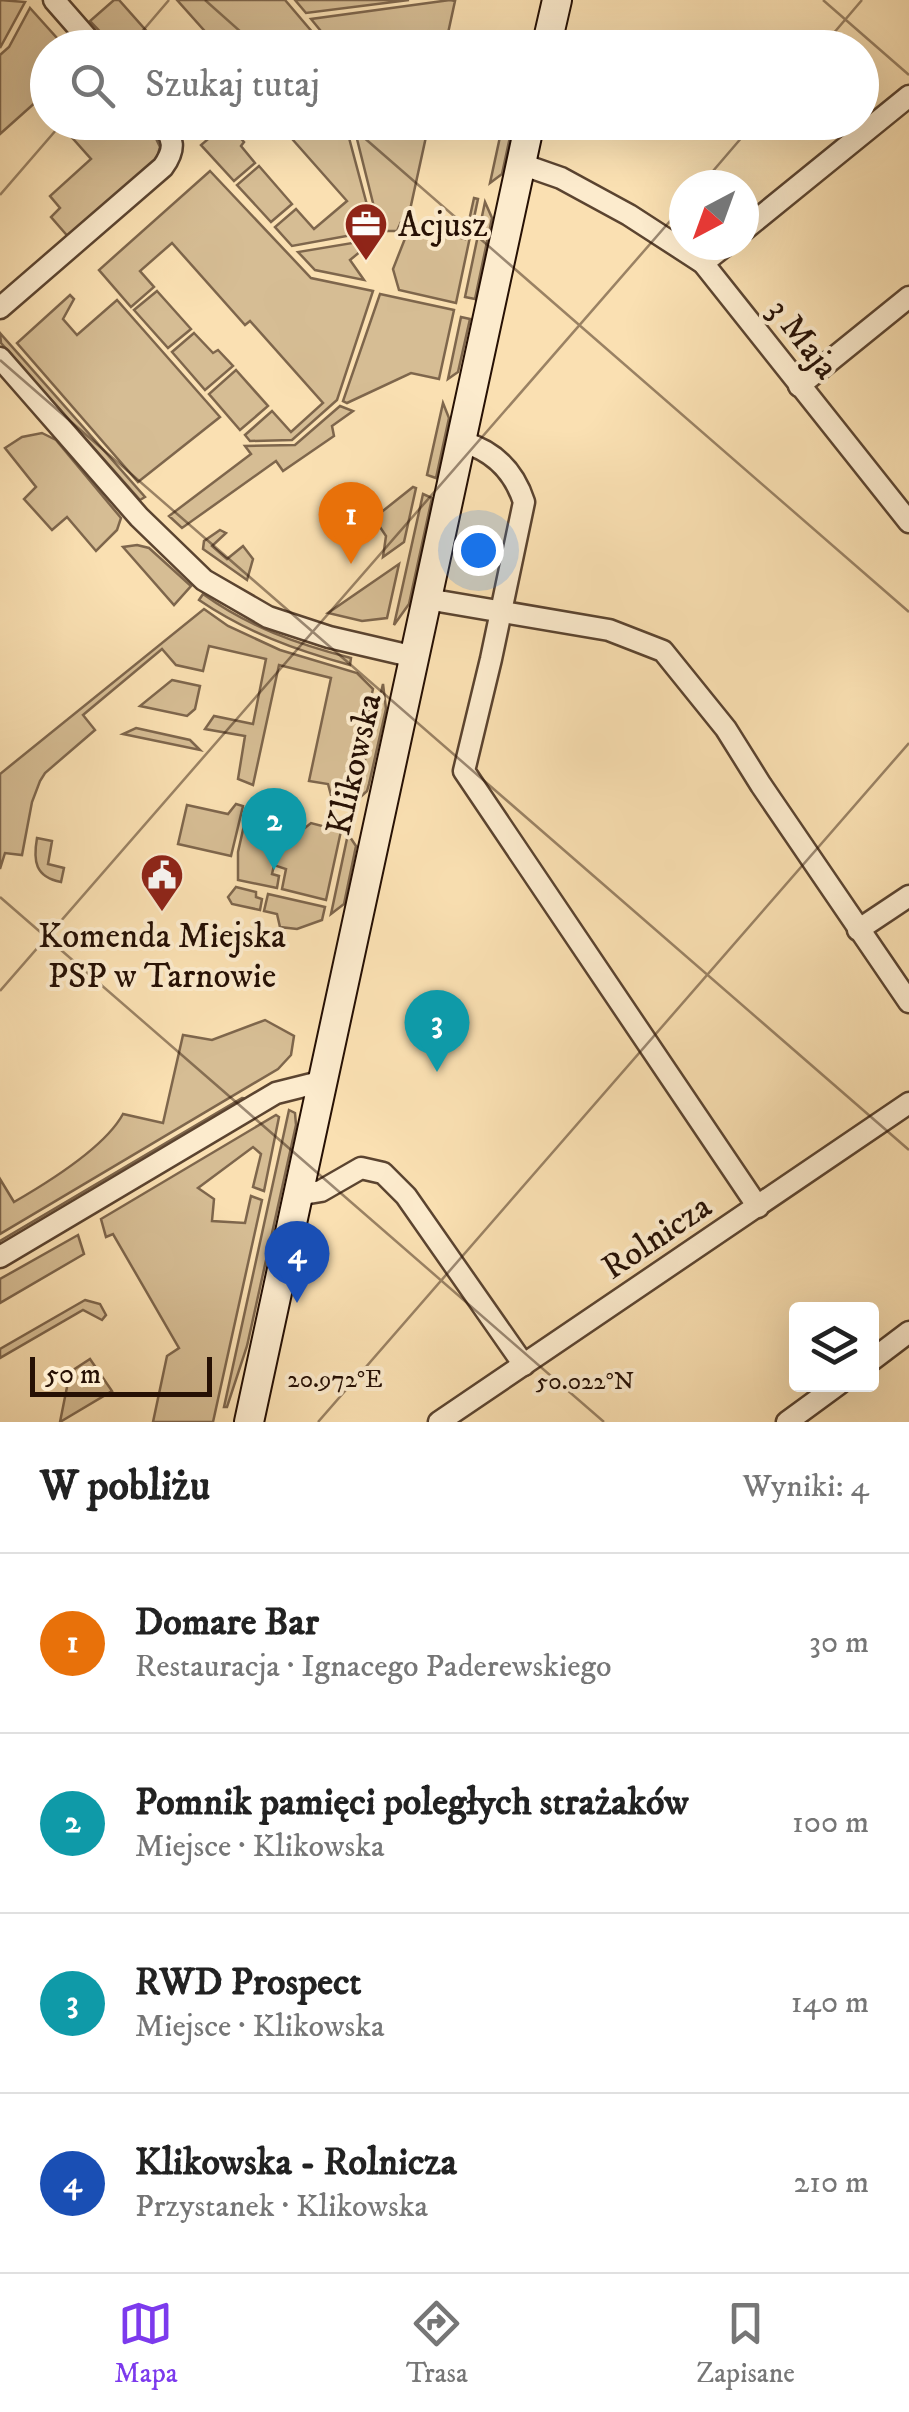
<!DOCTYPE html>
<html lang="pl">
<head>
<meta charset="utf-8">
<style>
  :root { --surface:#fff; --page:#f2f2f2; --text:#222; --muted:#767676; --line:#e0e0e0; --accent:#7c3aed }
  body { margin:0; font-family:"IM FELL DW Pica",serif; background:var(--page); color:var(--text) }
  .controls { position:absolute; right:30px; bottom:30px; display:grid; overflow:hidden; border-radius:10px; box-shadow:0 10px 40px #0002 }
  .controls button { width:90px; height:90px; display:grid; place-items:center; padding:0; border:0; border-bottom:2px solid var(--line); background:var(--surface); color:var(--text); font:50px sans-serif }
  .compass { position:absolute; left:669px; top:170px; width:90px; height:90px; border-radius:50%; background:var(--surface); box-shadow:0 10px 40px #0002; rotate:221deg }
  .scale { position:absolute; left:30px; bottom:25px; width:182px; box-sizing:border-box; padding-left:10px; border:5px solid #261004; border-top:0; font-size:28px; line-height:35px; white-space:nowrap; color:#261004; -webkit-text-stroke:8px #fcebcd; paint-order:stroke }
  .you { position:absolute; left:478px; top:550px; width:35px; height:35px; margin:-25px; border:8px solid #fff; border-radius:50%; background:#1a73e8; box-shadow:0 0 0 15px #1a73e833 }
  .badge { display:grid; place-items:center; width:65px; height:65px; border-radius:50%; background:var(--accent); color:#fff; font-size:32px; font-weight:700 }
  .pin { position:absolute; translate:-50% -82px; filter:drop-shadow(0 2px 5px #0008) }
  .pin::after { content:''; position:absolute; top:52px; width:35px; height:30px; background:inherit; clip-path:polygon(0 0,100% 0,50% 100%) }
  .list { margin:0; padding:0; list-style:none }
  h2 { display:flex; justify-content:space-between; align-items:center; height:130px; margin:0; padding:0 40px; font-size:42px }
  h2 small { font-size:32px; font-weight:400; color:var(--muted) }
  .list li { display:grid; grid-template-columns:65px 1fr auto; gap:30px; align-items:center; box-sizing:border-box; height:180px; padding:0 40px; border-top:2px solid var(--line) }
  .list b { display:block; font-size:38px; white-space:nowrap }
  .list p { margin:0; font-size:32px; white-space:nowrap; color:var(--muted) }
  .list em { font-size:32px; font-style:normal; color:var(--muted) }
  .icon { flex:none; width:55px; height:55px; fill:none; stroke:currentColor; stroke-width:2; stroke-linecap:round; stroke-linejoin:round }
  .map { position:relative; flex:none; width:909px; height:1422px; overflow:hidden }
  .search { position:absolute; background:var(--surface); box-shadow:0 10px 40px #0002; left:30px; right:30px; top:30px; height:110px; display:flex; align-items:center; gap:25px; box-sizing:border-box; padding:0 35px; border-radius:55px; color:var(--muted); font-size:38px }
  .sheet { height:850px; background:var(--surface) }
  nav { display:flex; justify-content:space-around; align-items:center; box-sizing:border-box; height:140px; border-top:2px solid var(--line); background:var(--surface); font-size:28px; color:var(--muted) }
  nav a { display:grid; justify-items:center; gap:5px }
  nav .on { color:var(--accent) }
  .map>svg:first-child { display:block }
  .green { fill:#d6bd94; stroke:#7e664c; stroke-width:2.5 }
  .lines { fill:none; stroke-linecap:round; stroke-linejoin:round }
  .street-casing { stroke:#5b4430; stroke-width:25 }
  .secondary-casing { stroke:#261004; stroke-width:32 }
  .street { stroke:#fcebcd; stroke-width:20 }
  .secondary { stroke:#fcebcd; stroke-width:28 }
  .ticks { fill:none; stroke:#261004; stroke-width:2.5; stroke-opacity:0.45 }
  .labels { text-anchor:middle; stroke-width:8; stroke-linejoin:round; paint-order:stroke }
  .poi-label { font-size:35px; fill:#261004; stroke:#fcebcd; text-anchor:start }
  .street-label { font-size:35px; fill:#261004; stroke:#fcebcd }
  .ticks-label { font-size:25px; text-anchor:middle; fill:#261004; stroke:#fcebcd; stroke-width:8; stroke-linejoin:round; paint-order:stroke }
</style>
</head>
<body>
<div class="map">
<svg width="909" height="1422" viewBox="0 0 909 1422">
  <rect width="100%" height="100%" fill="#fae0b2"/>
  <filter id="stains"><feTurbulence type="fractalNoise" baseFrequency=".002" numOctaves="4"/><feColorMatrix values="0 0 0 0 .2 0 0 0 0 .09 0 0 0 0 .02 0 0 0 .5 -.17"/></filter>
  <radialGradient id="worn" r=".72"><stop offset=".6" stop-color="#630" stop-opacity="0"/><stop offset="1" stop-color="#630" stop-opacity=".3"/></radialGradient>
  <g class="green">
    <path d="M0,0L25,2L0,48Z"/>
    <path d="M114,0H119L150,35L136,47H115L90,21Z"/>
    <path d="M177,0H285L325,47H219Z"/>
    <path d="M295,0H409L306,13Z"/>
    <path d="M450,0L455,1L445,47H334L311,19Z"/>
    <path d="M30,8L65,47L48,48L47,110L38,100L0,134V55L9,47Z"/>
    <path d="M59,123H132L144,136L152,130L160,147L156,161L71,240L51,217L60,208L50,196L91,159Z"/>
    <path d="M227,123L244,142L241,146L255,163L234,181L201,145Z"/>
    <path d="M278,123H345L374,231L292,246L275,227L296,209L314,229L347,201Z"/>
    <path d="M353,123H429L408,219L401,222L397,231H380Z"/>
    <path d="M503,123H513L502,174L490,183Z"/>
    <path d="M259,166L292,204L271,222L237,185Z"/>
    <path d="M210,171L311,278L373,291L337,400L292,440L250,441L245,435L272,411L291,432L323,403L250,321L245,325L172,243L140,271L154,287L131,307L99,270Z"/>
    <path d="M474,198L478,199L456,303L399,290L393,269L406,236L417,227L465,239Z"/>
    <path d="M485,202L492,218L475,299L465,297Z"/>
    <path d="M364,241L367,246L350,260L364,280L315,270L298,252Z"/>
    <path d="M157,291L191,329L168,348L134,310Z"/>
    <path d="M380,294L454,310L439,379L411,373L347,403L343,401Z"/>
    <path d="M70,295L74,299L63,319L77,335L117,300L220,417L138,482L17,343Z"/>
    <path d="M461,317L470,319L458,372L448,379Z"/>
    <path d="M0,333L145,497L140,500L1,343Z"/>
    <path d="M194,333L213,353L218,350L233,366L205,390L172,352Z"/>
    <path d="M236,370L268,406L240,430L209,394Z"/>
    <path d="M443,403L449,418L436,478L427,475Z"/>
    <path d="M340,406L353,411L332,426L334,436L283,471L276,461L182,528L169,516L251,454L245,446L295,445Z"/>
    <path d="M42,433L56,440L121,518L117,530L96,551L67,517L52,530L24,499L36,487L5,448L22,437Z"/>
    <path d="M413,487L416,488L404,542L383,557L386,536L374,518Z"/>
    <path d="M423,494L432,498L409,604L394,625Z"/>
    <path d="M220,530L226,533L212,546L227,559L243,546L253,559L247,580L203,549L204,541Z"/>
    <path d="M137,545L149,548L191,586L174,605L123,547Z"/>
    <path d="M399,564L387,618L362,621L328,613Z"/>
    <path d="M203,594C249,627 297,644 351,658L350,665C295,650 246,632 199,600Z"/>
    <path d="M204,609L228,626L280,650L357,673L373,689L350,793L342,799H332L328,784L309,781L331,678L279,665L253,785L238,779L245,736L205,729L214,716L253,724L266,659L209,646L203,671L176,665L162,649L83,715L95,730L45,773L40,781L32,802L22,855L5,853L0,869V774Z"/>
    <path d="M172,680L200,686L195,709L187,716L140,706Z"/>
    <path d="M383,684L386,709L369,784L367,791L355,802Z"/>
    <path d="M136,728L190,740L200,750L123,734Z"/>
    <path d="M236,804L243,806L231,856L178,844L187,805L228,814Z"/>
    <path d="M245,821L300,832L311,823L341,831L326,900L282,889L286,869L274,865L272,874L279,876L277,888L238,880V852Z"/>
    <path d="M348,834L356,846L344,904L331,914Z"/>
    <path d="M37,838L52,841L48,864L64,868L61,882C35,877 33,861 37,838Z"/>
    <path d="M236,887L256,892V897L262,899L260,910L232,904L228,897Z"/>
    <path d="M268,894L325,907L322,920L297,929L280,927L277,914L264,911Z"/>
    <path d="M265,1020L294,1036L291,1055L278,1069L0,1234V1179L14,1202C47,1183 105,1147 123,1114L163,1123L183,1035L212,1040Z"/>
    <path d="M242,1098L248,1099L0,1246V1241Z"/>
    <path d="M289,1110L295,1113L296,1125L247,1346L227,1407H224Z"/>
    <path d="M276,1115L279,1117L264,1191L253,1187L261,1154L253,1147L198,1188L214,1199L212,1221L245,1223L251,1196L262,1200L213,1422H153L167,1356L179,1348L113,1234L106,1237L101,1219Z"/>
    <path d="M78,1235L84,1254L0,1303V1279Z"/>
    <path d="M85,1300L100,1304L106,1315L102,1320L83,1310L0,1358V1349Z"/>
    <path d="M90,1359L112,1391L60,1422L70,1372Z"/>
  </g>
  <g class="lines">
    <g class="street-casing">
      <g id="street">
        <path d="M54,0L96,48"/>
        <path d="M521,164L561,178L629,215L703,263L909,522"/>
        <path d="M744,230L909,96"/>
        <path d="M703,263L726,245"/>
        <path d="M0,308L163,167C176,149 174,139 161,122"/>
        <path d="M0,358L139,517L204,580L268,617L329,637L415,657"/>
        <path d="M799,386L909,297"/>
        <path d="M463,442C494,451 514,471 524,502L491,659L464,771L758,1207"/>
        <path d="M427,599L609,630L663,651L726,729L761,785L909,1002"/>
        <path d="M858,930L909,896"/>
        <path d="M297,1195L321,1191L361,1168L383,1173L406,1196L524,1365"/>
        <path d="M0,1257L276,1093L320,1082"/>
        <path d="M872,1360L909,1332"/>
        <path d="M439,1422L909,1103"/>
        <path d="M787,1422L839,1384"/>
      </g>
    </g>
    <g class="secondary-casing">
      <g id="secondary">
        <path d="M546,48L557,0"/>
        <path d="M249,1422L530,122"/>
      </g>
    </g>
    <use href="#street" class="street"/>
    <use href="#secondary" class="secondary"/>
  </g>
  <path class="ticks" d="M205,0L259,48M823,0L909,75M128,48L169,0M821,48L862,0M346,122L909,612M701,185L755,122M0,195L63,122M0,360L909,1150M0,897L604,1422M0,991L684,205M318,1422L909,743"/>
  <defs>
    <g id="office-pin" transform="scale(2.25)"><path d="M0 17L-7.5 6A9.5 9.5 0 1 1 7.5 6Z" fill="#8f2418" stroke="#fcebcd"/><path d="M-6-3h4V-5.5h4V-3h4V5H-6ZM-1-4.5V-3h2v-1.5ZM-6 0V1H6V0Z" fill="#fff"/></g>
    <g id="civic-pin" transform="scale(2.25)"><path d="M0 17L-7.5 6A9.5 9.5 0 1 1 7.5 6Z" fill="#8f2418" stroke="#fcebcd"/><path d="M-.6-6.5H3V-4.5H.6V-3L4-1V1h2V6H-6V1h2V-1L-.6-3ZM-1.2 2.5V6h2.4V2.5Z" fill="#fff"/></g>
  </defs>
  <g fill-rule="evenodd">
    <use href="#office-pin" x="366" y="224"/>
    <use href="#civic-pin" x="162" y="875"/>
  </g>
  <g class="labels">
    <g class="poi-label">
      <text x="398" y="236">Acjusz</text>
      <text x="162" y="947" text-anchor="middle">Komenda Miejska<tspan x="162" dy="40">PSP w Tarnowie</tspan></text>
    </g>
    <g class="street-label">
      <text transform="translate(804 338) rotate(52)" y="12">3 Maja</text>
      <text transform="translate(353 764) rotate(-77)" y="12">Klikowska</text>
      <text transform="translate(656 1236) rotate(-34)" y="12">Rolnicza</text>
    </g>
  </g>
  <g class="ticks-label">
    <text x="335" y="1387">20.972°E</text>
    <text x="585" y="1389">50.022°N</text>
  </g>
  <rect width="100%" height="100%" filter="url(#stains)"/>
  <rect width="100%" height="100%" fill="url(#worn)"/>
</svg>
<div class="controls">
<button><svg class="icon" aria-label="layers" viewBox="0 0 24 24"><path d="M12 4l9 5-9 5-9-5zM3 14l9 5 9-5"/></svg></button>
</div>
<svg class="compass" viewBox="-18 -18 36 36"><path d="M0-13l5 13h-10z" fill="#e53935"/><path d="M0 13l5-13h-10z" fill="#767676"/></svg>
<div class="scale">50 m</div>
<div class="you"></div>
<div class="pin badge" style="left:351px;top:564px;background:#e8710a">1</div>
<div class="pin badge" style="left:274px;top:870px;background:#0f9aa8">2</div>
<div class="pin badge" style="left:437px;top:1072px;background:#0f9aa8">3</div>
<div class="pin badge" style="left:297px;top:1303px;background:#1a4fb4">4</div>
<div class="search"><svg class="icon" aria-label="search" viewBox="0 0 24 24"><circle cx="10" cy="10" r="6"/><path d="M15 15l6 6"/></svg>Szukaj tutaj</div>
</div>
<section class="sheet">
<h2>W pobliżu<small>Wyniki: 4</small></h2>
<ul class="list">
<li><span class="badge" style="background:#e8710a">1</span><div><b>Domare Bar</b><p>Restauracja · Ignacego Paderewskiego</p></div><em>30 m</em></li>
<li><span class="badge" style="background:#0f9aa8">2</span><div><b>Pomnik pamięci poległych strażaków</b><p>Miejsce · Klikowska</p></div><em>100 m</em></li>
<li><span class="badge" style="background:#0f9aa8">3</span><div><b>RWD Prospect</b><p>Miejsce · Klikowska</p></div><em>140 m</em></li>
<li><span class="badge" style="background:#1a4fb4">4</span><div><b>Klikowska - Rolnicza</b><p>Przystanek · Klikowska</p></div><em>210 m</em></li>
</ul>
</section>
<nav>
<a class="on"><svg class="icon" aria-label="map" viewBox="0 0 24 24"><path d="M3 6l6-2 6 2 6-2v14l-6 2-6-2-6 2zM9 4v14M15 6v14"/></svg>Mapa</a>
<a><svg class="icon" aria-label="directions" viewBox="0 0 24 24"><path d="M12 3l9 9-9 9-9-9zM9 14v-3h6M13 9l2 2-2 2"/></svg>Trasa</a>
<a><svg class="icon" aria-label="saved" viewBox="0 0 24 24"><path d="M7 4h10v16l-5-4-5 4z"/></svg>Zapisane</a>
</nav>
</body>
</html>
